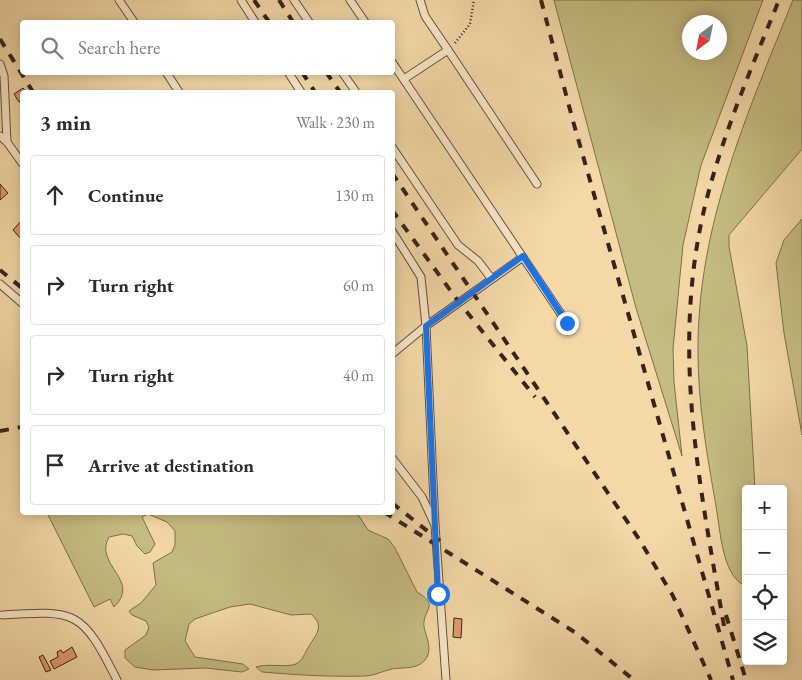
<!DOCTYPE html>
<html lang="en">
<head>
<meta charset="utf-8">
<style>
  :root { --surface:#fff; --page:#f2f2f3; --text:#2b2b33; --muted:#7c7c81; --line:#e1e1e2 }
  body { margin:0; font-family:"EB Garamond",serif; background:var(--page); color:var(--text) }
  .controls { position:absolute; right:15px; bottom:15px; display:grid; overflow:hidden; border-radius:5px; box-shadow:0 2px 12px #0003 }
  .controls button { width:45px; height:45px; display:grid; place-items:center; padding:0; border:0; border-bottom:1px solid var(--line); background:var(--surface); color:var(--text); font:25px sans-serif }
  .compass { position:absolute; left:682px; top:15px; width:45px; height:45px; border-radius:50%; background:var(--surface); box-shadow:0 2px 12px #0003; rotate:212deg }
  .stop { position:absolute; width:15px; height:15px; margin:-11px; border:4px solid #1a73e8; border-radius:50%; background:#fff }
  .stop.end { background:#1a73e8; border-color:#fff; box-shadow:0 1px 5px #0008 }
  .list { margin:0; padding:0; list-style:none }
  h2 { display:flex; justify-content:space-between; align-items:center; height:65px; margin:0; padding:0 20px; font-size:21px }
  h2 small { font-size:16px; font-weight:400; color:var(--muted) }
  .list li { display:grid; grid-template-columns:32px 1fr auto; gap:15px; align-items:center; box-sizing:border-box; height:80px; margin:0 10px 10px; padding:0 10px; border:1px solid var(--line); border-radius:5px }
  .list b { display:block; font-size:19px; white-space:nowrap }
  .list em { font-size:16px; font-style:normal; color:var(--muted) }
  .icon { flex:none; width:28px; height:28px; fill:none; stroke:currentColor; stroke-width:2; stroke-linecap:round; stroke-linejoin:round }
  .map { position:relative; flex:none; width:802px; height:680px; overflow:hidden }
  .search { position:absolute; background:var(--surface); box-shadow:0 2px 12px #0003; left:20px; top:20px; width:375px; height:55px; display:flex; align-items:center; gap:12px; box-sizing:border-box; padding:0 18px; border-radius:5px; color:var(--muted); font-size:19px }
  .panel { position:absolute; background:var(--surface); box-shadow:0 2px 12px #0003; left:20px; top:90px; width:375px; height:425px; border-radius:5px }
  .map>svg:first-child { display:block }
  .green { fill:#c4bc82; stroke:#7d704e; fill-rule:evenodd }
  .building { fill:#e29a6e; stroke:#36231b }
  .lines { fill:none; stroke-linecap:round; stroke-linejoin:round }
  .lane-casing { stroke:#66503e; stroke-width:9 }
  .path { stroke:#36231b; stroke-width:2.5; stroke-dasharray:1 2.5; stroke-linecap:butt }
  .lane { stroke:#f8e6c6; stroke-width:7 }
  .rail { stroke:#36231b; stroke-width:4; stroke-dasharray:9 9; stroke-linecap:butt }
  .route { stroke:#1a73e8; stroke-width:6 }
</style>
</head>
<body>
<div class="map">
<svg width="802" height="680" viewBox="0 0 802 680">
  <rect width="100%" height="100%" fill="#f4d8a8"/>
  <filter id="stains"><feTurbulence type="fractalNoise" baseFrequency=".004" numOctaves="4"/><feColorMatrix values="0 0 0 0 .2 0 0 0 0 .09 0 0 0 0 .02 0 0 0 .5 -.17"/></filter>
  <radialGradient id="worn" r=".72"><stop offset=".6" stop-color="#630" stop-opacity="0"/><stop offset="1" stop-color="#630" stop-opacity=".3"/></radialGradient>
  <g class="green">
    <path d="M554,0H763L701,165L683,245L673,349L674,382L682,456L636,308ZM720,22V52H690V22Z"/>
    <path d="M793,0H802V149L729,235V246L747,346L755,489H746V582L744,585C722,575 720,528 716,506C707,455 698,404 698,352C697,227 747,114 793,0Z"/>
    <path d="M802,219V435L784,333L776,263L784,240Z"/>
    <path d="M47,513H357L368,530L388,539L395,548L417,592C441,606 422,609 424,627C426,636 432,648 427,657C420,670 404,667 392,669C383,671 376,675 366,676C332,677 296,675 262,672L256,667C269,663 285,668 296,664C303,660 304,654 308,648C315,635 326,627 311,614L291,615L250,604L230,607L195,619L189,624L185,641L195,657L243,664L249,669L242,672L205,668L153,670L135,667L125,658V650L146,635L149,627L146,621L132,615L129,611L141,603L156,585L153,563L172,552L175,545V531L167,522L148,514L142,517L155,544L150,552L145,554L137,546L132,536L123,534L109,537C93,565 142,580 114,607L110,599L94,607Z"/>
  </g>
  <g class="building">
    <path d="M23,88L26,92H22V100L19,102L14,94Z"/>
    <path d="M0,184L8,193L0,200Z"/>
    <path d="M22,220V240L13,230Z"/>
    <path d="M454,618L462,619L461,638L453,637Z"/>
    <path d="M72,647L77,657L54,669L50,661L58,657L57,652L61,650L63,653Z"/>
    <path d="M43,655L51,670L46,672L39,657Z"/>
  </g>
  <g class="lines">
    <g class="lane-casing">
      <g id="lane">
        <path d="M119,0L134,22"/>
        <path d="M241,0L255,22"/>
        <path d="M294,0L309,22"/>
        <path d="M350,0L365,22"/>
        <path d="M448,50L537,184"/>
        <path d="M392,62L567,323"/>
        <path d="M0,64L4,76L7,142"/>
        <path d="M166,72L179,92"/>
        <path d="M288,72L301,92"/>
        <path d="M342,72L356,92"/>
        <path d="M404,79L448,50L425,16L420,0"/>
        <path d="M0,136L7,142L22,163"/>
        <path d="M392,147L458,245L478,261L491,278"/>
        <path d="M392,231L421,277L426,326L392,354"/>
        <path d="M0,284L22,303"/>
        <path d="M392,458L422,497L435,525L446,680"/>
        <path d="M435,525L426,326L523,257"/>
        <path d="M2,615C78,610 82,611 117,680"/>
      </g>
    </g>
    <path class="path" d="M455,43L470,24L474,0"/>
    <use href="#lane" class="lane"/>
    <g class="rail">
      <path d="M254,0L269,22"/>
      <path d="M279,0L293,22"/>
      <path d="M541,0L573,121L733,680"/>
      <path d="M0,39L33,92"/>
      <path d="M302,72L315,92"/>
      <path d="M326,72L340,92"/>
      <path d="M392,173L639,539L673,596L711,680"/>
      <path d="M392,210L458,301L535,397"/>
      <path d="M0,270L22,288"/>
      <path d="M0,431L22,427"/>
      <path d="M392,503L440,541"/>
      <path d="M384,512L576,633L634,680"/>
      <path d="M726,615L746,680"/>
      <path d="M724,626C700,486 671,352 704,210C721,138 751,69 779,0"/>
    </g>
  </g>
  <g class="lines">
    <path class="route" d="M438,594L426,326L523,256L567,323"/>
  </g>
  <rect width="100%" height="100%" filter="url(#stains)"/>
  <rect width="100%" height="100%" fill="url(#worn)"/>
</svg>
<div class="controls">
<button>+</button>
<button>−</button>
<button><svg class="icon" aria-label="locate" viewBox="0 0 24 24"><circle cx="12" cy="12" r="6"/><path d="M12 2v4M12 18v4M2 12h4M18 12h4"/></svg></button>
<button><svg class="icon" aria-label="layers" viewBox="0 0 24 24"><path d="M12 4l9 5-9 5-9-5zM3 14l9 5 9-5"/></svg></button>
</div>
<svg class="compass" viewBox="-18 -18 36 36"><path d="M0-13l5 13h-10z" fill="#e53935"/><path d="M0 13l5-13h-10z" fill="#7c7c81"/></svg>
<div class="stop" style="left:438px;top:594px"></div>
<div class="stop end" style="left:567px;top:323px"></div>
<div class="search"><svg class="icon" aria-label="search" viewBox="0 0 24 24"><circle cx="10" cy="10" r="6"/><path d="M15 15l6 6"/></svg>Search here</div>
<section class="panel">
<h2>3 min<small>Walk · 230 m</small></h2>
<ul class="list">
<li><svg class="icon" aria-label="ahead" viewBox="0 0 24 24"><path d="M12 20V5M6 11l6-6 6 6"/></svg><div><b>Continue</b></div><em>130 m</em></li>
<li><svg class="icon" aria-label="right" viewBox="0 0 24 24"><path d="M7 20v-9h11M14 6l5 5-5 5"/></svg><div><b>Turn right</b></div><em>60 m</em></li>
<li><svg class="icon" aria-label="right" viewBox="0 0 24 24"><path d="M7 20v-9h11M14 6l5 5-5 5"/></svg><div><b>Turn right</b></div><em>40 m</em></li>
<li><svg class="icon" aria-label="arrive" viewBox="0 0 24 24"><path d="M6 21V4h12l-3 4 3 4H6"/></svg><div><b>Arrive at destination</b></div></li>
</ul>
</section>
</div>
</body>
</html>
